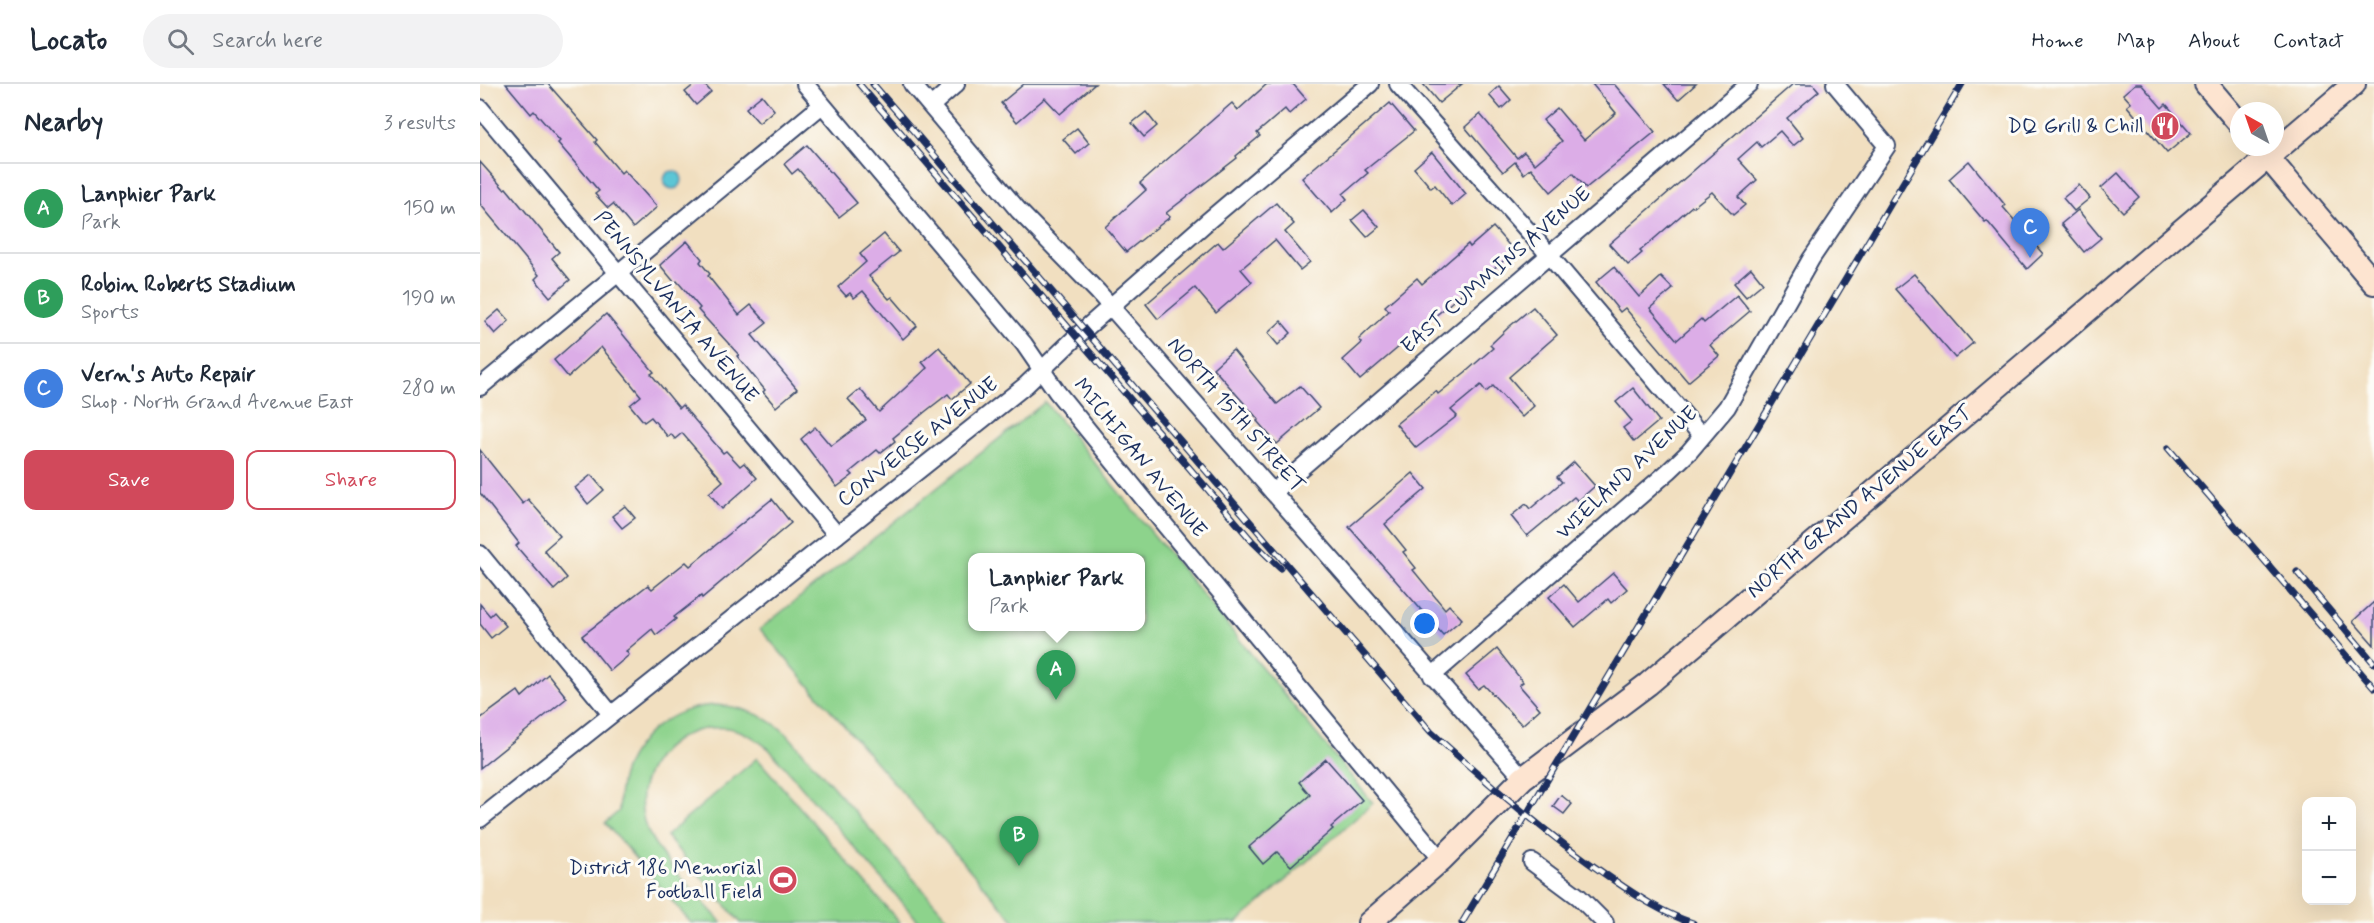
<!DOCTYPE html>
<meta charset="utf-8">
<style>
body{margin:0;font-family:Mynerve,sans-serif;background:#f2f2f3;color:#1f2937}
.controls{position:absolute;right:18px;bottom:18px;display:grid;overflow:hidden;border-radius:12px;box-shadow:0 6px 24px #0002}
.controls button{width:54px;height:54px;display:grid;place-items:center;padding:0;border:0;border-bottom:2px solid #e0e1e3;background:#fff;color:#1f2937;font:30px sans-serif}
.compass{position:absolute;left:1750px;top:18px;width:54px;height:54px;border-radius:50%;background:#fff;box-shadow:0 6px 24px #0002;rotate:320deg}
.you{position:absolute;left:945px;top:540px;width:21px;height:21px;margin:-15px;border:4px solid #fff;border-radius:50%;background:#1a73e8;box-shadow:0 0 0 9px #1a73e833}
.badge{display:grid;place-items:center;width:39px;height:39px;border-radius:50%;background:#d1495b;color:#fff;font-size:20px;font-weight:700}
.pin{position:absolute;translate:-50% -50px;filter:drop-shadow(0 2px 3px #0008)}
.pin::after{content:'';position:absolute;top:32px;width:21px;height:18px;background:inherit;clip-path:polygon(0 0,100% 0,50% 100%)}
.popup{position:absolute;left:488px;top:469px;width:177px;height:78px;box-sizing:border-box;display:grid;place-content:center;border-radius:12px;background:#fff;filter:drop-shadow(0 2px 4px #0005);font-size:20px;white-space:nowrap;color:#747a83}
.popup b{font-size:22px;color:#1f2937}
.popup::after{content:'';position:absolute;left:50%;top:100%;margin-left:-12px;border:12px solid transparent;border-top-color:#fff}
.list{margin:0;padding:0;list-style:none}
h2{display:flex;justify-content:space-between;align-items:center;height:78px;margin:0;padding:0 24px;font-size:26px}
h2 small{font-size:20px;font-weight:400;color:#747a83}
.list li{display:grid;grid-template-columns:39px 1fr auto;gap:18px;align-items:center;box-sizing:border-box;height:90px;padding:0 24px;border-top:2px solid #e0e1e3}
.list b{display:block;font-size:22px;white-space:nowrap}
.list p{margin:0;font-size:20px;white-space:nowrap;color:#747a83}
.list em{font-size:20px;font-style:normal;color:#747a83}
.actions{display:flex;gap:12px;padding:18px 24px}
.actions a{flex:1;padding:14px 0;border:2px solid #d1495b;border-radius:12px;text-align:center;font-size:21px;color:#d1495b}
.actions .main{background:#d1495b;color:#fff}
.icon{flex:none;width:33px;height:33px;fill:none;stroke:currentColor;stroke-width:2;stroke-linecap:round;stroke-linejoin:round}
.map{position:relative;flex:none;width:1894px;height:839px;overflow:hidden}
header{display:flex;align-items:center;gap:36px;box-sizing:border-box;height:84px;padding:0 30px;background:#fff;border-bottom:2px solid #e0e1e3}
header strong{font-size:28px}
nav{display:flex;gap:33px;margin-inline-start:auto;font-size:21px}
.search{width:420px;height:54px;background:#f2f2f3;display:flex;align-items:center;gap:15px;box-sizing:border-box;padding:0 21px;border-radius:33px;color:#747a83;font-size:22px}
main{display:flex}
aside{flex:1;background:#fff}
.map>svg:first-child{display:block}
</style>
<header>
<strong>Locato</strong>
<div class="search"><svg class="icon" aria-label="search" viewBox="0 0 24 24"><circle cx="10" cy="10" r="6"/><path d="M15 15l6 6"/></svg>Search here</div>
<nav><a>Home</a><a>Map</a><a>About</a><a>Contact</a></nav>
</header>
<main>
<aside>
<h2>Nearby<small>3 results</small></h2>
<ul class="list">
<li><span class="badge" style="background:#2e9e5b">A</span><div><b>Lanphier Park</b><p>Park</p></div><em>150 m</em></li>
<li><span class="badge" style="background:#2e9e5b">B</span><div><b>Robin Roberts Stadium</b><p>Sports</p></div><em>190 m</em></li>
<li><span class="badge" style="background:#3f7fe0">C</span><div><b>Vern's Auto Repair</b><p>Shop · North Grand Avenue East</p></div><em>280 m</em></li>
</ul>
<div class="actions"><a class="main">Save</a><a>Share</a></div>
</aside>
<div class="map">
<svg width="1894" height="839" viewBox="0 0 1894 839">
<rect width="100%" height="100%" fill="#fdfcf7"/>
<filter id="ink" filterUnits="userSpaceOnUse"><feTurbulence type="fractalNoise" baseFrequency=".0167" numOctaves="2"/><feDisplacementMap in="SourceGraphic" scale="12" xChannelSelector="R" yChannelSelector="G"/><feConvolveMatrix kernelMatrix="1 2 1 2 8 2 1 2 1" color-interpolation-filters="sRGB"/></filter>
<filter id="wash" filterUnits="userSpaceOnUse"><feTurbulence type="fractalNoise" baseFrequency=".008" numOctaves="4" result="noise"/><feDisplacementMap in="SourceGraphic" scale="24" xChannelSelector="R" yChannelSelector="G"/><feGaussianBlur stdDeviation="1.35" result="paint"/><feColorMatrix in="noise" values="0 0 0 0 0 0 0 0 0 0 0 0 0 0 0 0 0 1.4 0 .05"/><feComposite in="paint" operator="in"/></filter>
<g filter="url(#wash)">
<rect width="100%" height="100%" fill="#f1dfc0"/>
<g fill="#8dd38c" stroke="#548175" stroke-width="1.5" fill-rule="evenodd">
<path d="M565 318 893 719 757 839H536L280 545ZM492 474H660V542H492Z"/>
<path d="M234 621C263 622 286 631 307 650L472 839H440L289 665C278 657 267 648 253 645 202 635 152 680 163 733 170 767 219 812 242 839H211L125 739 139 727C136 669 178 625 234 621Z"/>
<polygon points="277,674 420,839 261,839 186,752"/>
</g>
<circle fill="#5bc6d5" stroke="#3b7a9a" stroke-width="1.5" cx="193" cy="96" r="9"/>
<g id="blocks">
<g fill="#dcade7">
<polygon points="26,0 68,0 117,56 115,58 141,89 144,86 177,123 153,144 133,120 128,124 115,110 119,107 78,59 80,57 54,27 51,30"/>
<polygon points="215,0 224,0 231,8 216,21 205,8"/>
<polygon points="544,0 615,0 580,30 565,14 537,38 521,19"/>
<polygon points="787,0 813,0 826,15 809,30 805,25 777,49 780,52 756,72 757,74 686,129 690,133 646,168 625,143 666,106 660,99 752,19 758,26"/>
<polygon points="943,0 982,0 959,19"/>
<polygon points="1112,0 1134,0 1175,48 1106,104 1093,89 1071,108 1051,84 1044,90 1035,78 1023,88 985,43 1000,30 1037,74 1044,68 1055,80 1082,57 1063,36 1077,24 1104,56 1136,29"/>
<polygon points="1184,0 1216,0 1198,16"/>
<polygon points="1313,0 1333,0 1339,7 1307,34 1323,54 1313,62 1300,47 1281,63 1277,58 1258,75 1277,96 1258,113 1265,121 1253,131 1232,108 1213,123 1212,122 1160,167 1162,169 1148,181 1129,160"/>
<polygon points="1655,0 1661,0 1682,24 1686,20 1711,49 1687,69 1647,22 1651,19 1643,10"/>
<polygon points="1019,2 1031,16 1021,25 1009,11"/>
<polygon points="282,11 294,26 279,39 266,24"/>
<polygon points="910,19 934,47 885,86 888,89 863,110 867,115 852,129 822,94"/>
<polygon points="666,28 677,42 664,53 652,39"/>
<polygon points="597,44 609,59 596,70 583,55"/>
<polygon points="327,61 377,119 359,133 318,85 312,90 304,80"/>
<polygon points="952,68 986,110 972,122 955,101 951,104 934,84"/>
<polygon points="1489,77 1525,121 1523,123 1563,170 1547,185 1507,137 1505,138 1469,95"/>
<polygon points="0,78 24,105 26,104 79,168 72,174 90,196 70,213 55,195 59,191 0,120"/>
<polygon points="1638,89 1659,113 1643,128 1621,104"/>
<polygon points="1599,101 1610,114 1594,127 1583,114"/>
<polygon points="796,119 814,140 805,148 830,178 820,186 795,156 761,185 772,198 736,229 715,204 678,235 666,220 738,158 743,164"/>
<polygon points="884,126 899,143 887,153 872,136"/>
<polygon points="1598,126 1621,154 1604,168 1581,140"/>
<polygon points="1013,143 1035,168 986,206 880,296 863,276 882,259 879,255 909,227 905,222 937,194 942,200 988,160 990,163"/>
<polygon points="404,150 419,168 389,192 409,215 412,213 437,242 423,255 383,207 374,214 370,209 366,212 358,203 386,178 380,170"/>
<polygon points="207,157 222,175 220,178 230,190 228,192 259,231 271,221 287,239 272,251 317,305 296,323 283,308 285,306 257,272 259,271 218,226 220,224 197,197 195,199 180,181"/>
<polygon points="1134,183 1159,213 1181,193 1193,205 1170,224 1197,256 1221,235 1224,239 1257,211 1270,227 1230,261 1239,272 1208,298 1145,224 1140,228 1116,198"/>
<polygon points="1271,184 1283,199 1266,213 1254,199"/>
<polygon points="1434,190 1493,259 1475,274 1415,205"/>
<polygon points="1053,223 1077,251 1029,293 1054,322 1042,333 1013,302 1006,308 1001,301 971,326 977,332 936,364 916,340 956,307 958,310 988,286 1013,264 1010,261 1030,242"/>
<polygon points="19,226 29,237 15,250 5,238"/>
<polygon points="126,230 174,288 171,290 199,324 202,321 243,369 246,367 260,382 264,379 277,394 242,425 229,409 243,397 202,349 195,355 191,350 188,353 171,333 164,338 150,321 161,312 121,263 88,293 74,276"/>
<polygon points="801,237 811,249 798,261 788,249"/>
<polygon points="459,263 490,300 472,315 468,310 446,327 413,354 415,357 400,369 397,366 370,388 373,391 357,403 321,355 335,343 351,362 386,336 368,315 380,305 399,328 447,284 442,278"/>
<polygon points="753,266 797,320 820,302 839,324 797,360 777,337 779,336 733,284"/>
<polygon points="1153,304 1179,337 1154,358 1143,344 1152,337 1136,318"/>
<polygon points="0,366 43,420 48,415 80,452 64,466 87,494 74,506 36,462 39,459 0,409"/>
<polygon points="1094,378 1115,402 1098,417 1094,413 1047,452 1031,432 1046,420 1050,425 1082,398 1077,393"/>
<polygon points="933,389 946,405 905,440 926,466 923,468 936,484 933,486 965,525 969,521 982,535 963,551 869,443"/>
<polygon points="111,391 124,406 108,420 95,404"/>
<polygon points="292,415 311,439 222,514 221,512 194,533 196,535 176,551 172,545 146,567 149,571 130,587 102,552 168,501 172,505 206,478 210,482"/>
<polygon points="145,422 155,434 142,444 132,432"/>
<polygon points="1133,489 1147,505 1131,519 1128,515 1095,543 1069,513 1084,500 1099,518"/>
<polygon points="1894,518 1894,561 1873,537"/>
<polygon points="0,520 10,532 14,528 26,542 11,554 0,540"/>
<polygon points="1017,565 1043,598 1039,601 1060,625 1042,641 1004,601 998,605 986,591"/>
<polygon points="68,590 87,614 0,684 0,635 38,607 42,613"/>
<polygon points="846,675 882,716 851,743 853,745 811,782 797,768 783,780 769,763 830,711 819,698"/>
<polygon points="1081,711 1092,720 1084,730 1073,722"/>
</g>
</g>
</g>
<g filter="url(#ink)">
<use href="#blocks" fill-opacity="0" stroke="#3b496d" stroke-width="1.5"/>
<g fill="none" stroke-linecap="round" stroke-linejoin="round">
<g stroke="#3b496d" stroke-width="20">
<g id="street">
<polyline points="325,0 544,260 577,308 680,435 961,776"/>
<polyline points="432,0 539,127 618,208 1043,694"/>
<polyline points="918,0 1057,157 1222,352"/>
<polyline points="451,22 476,0"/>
<polyline points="0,24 357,451"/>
<polyline points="0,303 342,21"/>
<polyline points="793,408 1269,0"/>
<polyline points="0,470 131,630"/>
<polyline points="952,592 1189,387 1209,368 1247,323 1331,175 1407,62 1355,0"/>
<polyline points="0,735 546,301 596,253 728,137 890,0"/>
<polyline points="1052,778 1099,813 1125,839"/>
</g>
</g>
<g stroke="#3b496d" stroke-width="26">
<g id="secondary">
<polyline points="1726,0 1759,39"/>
<polyline points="1779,63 1894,199"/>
<polyline points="889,839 961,776 1043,694 1168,600 1874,0"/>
</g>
</g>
<use href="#street" stroke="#fff" stroke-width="16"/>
<use href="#secondary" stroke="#fde4d0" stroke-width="22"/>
<g stroke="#1b2f5e" stroke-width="7">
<g id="rail">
<polyline points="379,0 773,458 800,484"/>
<path d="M393 0 951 648C1009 700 1067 751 1132 795 1157 812 1184 830 1213 839"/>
<polyline points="1688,364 1894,604"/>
<polyline points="1817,488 1894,579"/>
<polyline points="982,839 1482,0"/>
</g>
</g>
<use href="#rail" stroke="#fdfcf7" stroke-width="4.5" stroke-dasharray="14" stroke-linecap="butt"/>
</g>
</g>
<defs>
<g id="restaurant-disc" transform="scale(1.5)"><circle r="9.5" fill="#d1495b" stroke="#fdfcf7"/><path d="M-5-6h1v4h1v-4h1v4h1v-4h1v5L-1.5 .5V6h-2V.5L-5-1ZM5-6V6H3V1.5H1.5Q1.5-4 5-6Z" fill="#fff"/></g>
<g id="stadium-disc" transform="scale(1.5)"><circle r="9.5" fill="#d1495b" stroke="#fdfcf7"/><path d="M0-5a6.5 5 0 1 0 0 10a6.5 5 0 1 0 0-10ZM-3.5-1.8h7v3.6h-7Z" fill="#fff"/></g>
</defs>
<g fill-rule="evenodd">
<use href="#restaurant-disc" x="1685" y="42"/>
<use href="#stadium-disc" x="303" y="796"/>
</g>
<g text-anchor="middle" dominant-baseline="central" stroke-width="6" stroke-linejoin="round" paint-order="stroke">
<g font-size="21" fill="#1b2f5e" stroke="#fdfcf7" text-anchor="end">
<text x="1664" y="42">DQ Grill &amp; Chill</text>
<text x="282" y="784">District 186 Memorial<tspan x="282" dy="24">Football Field</tspan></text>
</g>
<g font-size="21" fill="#1b2f5e" stroke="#fdfcf7">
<text transform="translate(1016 186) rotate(-41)">EAST CUMMINS AVENUE</text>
<text transform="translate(196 223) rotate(50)">PENNSYLVANIA AVENUE</text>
<text transform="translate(756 331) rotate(49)">NORTH 15TH STREET</text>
<text transform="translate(438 358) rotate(-38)">CONVERSE AVENUE</text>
<text transform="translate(660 374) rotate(51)">MICHIGAN AVENUE</text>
<text transform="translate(1147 389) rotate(-43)">WIELAND AVENUE</text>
<text transform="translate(1380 418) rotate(-40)">NORTH GRAND AVENUE EAST</text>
</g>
</g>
</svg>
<div class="controls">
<button>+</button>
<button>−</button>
</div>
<svg class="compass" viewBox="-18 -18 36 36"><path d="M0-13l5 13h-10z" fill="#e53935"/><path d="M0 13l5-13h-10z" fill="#747a83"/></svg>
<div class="you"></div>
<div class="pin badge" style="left:576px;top:616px;background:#2e9e5b">A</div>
<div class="popup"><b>Lanphier Park</b>Park</div>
<div class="pin badge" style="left:539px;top:782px;background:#2e9e5b">B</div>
<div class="pin badge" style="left:1550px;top:174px;background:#3f7fe0">C</div>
</div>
</main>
